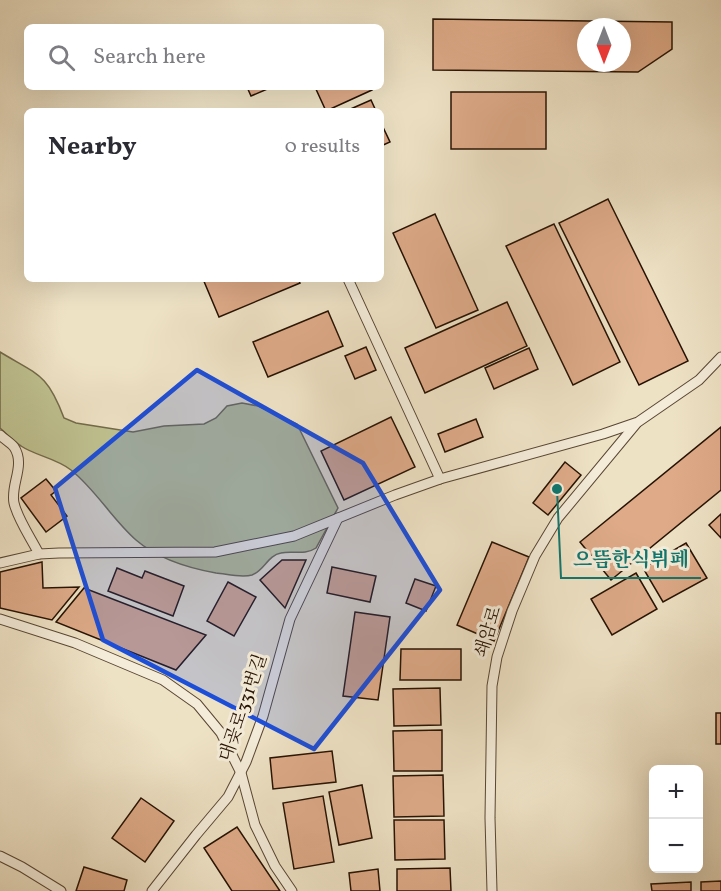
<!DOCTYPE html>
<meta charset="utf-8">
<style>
body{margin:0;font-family:Vollkorn,"Noto Serif KR",serif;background:#f7f7f7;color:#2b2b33}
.controls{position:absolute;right:18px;bottom:18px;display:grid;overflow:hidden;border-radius:9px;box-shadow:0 6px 24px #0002}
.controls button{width:54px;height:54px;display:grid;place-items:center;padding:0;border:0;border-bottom:2px solid #e1e1e2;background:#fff;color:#2b2b33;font:30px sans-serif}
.compass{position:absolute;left:577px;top:18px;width:54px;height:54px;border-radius:50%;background:#fff;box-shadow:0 6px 24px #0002;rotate:180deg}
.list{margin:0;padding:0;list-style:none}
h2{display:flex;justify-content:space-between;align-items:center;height:78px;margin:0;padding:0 24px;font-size:26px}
h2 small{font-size:20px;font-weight:400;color:#7c7c81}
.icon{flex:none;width:33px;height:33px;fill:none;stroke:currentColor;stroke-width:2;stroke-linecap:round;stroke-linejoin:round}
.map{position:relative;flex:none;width:721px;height:891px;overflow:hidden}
.search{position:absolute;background:#fff;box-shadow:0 6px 24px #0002;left:24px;top:24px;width:360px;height:66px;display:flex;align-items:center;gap:15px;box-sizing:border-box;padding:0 21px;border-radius:9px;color:#7c7c81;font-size:22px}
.panel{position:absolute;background:#fff;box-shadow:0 6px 24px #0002;left:24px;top:108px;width:360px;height:174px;border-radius:9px}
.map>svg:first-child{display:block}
</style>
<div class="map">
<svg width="721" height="891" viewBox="0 0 721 891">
<rect width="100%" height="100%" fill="#eee2c5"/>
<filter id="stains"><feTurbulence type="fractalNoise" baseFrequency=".00333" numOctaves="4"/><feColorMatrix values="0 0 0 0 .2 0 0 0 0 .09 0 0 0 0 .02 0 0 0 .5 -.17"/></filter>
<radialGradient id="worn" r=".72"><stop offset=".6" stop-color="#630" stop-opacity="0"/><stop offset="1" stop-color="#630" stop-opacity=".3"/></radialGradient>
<path fill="#bfc190" stroke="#726a4a" stroke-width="1.5" d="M0 352C38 375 47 373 64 418L76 423 133 432 164 426 204 424 216 418 227 406 242 403 258 406 297 424 338 508 316 548C304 556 293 550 281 553 268 555 264 571 252 575 241 578 227 574 216 573 188 568 158 559 136 540 112 519 96 490 71 470 56 458 36 456 21 446 13 441 7 434 0 428Z"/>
<g fill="#deaa88" stroke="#261203" stroke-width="1.5" fill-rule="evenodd">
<path d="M433 19 672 22V49L638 72 433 70ZM586 27H622V63H586Z"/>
<polygon points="247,87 272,87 251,96"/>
<polygon points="315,87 371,87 372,90 326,111"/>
<rect x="451" y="92" width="95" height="57"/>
<polygon points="371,100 376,111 346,111"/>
<polygon points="381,123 390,142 381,146"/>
<polygon points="608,199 688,361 639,385 559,223"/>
<polygon points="435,214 478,310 436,328 393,233"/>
<polygon points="554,224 620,362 573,385 506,246"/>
<polygon points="203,279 298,279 300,283 219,317"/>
<polygon points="507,302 527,346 425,393 405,348"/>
<polygon points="328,311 343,346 268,377 253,342"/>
<polygon points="366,347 376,370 355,379 345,356"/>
<polygon points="529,348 538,369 494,389 485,368"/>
<polygon points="391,417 415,467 344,500 321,451"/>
<polygon points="476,419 483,437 445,452 438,434"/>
<polygon points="721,427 721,490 611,580 580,542"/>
<polygon points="565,462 581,475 548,515 533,503"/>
<polygon points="46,479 56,491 51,495 67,516 46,532 21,498"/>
<polygon points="721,514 721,538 709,525"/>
<polygon points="492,542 529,557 494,641 457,625"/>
<polygon points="686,543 707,578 663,602 643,568"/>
<polygon points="282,560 306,560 285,608 260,580"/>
<polygon points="42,562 43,588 79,587 52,620 0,608 0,572"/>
<polygon points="332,567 376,576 370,602 327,593"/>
<polygon points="117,568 142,578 145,571 184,586 173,616 108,591"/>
<polygon points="636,573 657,609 612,635 591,599"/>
<polygon points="415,579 436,586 426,611 406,603"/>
<polygon points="228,582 256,597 234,636 207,621"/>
<polygon points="84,588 206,635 176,670 56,622"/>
<polygon points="355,612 390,617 378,700 343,696"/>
<polygon points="401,649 461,649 461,680 400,680"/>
<polygon points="440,688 441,725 394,726 393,689"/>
<rect x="716" y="713" width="5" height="31"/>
<polygon points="442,730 442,771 394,771 393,731"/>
<polygon points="332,751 336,782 273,789 270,758"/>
<polygon points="443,775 444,816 394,817 393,776"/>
<polygon points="362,785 372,838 339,845 329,792"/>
<polygon points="323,796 334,862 294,869 283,803"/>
<polygon points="141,798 174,821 145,862 112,838"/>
<polygon points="394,820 444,820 445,859 395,860"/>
<polygon points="237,827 280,891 232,891 204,848"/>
<polygon points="84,867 127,880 124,891 76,891"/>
<polygon points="450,868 451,891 397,891 397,869"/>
<polygon points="378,869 380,891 351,891 349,873"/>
<polygon points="721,881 721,891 701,891 701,882"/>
<polygon points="691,882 691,891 652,891 651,884"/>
</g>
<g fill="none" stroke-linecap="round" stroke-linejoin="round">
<g stroke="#584634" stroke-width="11">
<g id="service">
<polyline points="348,279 440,479"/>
<path d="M0 435C4 439 11 443 14 447 26 465 10 485 14 503 18 520 31 538 39 554"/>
<polyline points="0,563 39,554 59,553 215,552 294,536 395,495 440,479 603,434 638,422 699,380 721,357"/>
<polyline points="0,619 75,643 163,680 197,704 221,733 241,773 255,825 275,866 292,891"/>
<polyline points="0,856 22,867 61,891"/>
<polyline points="152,891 196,835 228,797 246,762 263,716 290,619 338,518"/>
<polyline points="492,891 490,818 492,686 497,657 512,611 535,556 558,518 636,424"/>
</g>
</g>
<use href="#service" stroke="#f4ecd9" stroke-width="9"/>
</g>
<path fill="#1d4ed8" fill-opacity="0.2" stroke="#1d4ed8" stroke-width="4.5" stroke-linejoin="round" d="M197 370 363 463 440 590 314 749 103 640 55 488Z"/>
<g text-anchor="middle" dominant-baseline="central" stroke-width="6" stroke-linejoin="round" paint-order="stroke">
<g font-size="18" fill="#261203" stroke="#f4ecd9">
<text transform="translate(489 632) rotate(-73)">쇄암로</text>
<text transform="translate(244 708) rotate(-71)">대곶로331번길</text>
</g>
</g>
<path fill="none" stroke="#0f766e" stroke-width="2" d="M557 489L561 578H701"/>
<circle fill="#0f766e" stroke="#f4ecd9" stroke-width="2" cx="557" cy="489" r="6"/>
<g font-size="20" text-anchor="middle" font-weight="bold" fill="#0f766e" stroke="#f4ecd9" stroke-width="6" stroke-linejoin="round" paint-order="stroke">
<text x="631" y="566">으뜸한식뷔페</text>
</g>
<rect width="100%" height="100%" filter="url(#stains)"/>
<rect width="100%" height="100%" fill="url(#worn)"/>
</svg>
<div class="controls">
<button>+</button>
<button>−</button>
</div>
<svg class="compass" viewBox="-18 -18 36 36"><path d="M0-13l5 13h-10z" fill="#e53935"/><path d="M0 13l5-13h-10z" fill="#7c7c81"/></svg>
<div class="search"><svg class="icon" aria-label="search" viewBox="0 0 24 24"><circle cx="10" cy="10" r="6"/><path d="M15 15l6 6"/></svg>Search here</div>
<section class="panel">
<h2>Nearby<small>0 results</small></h2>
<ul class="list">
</ul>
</section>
</div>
